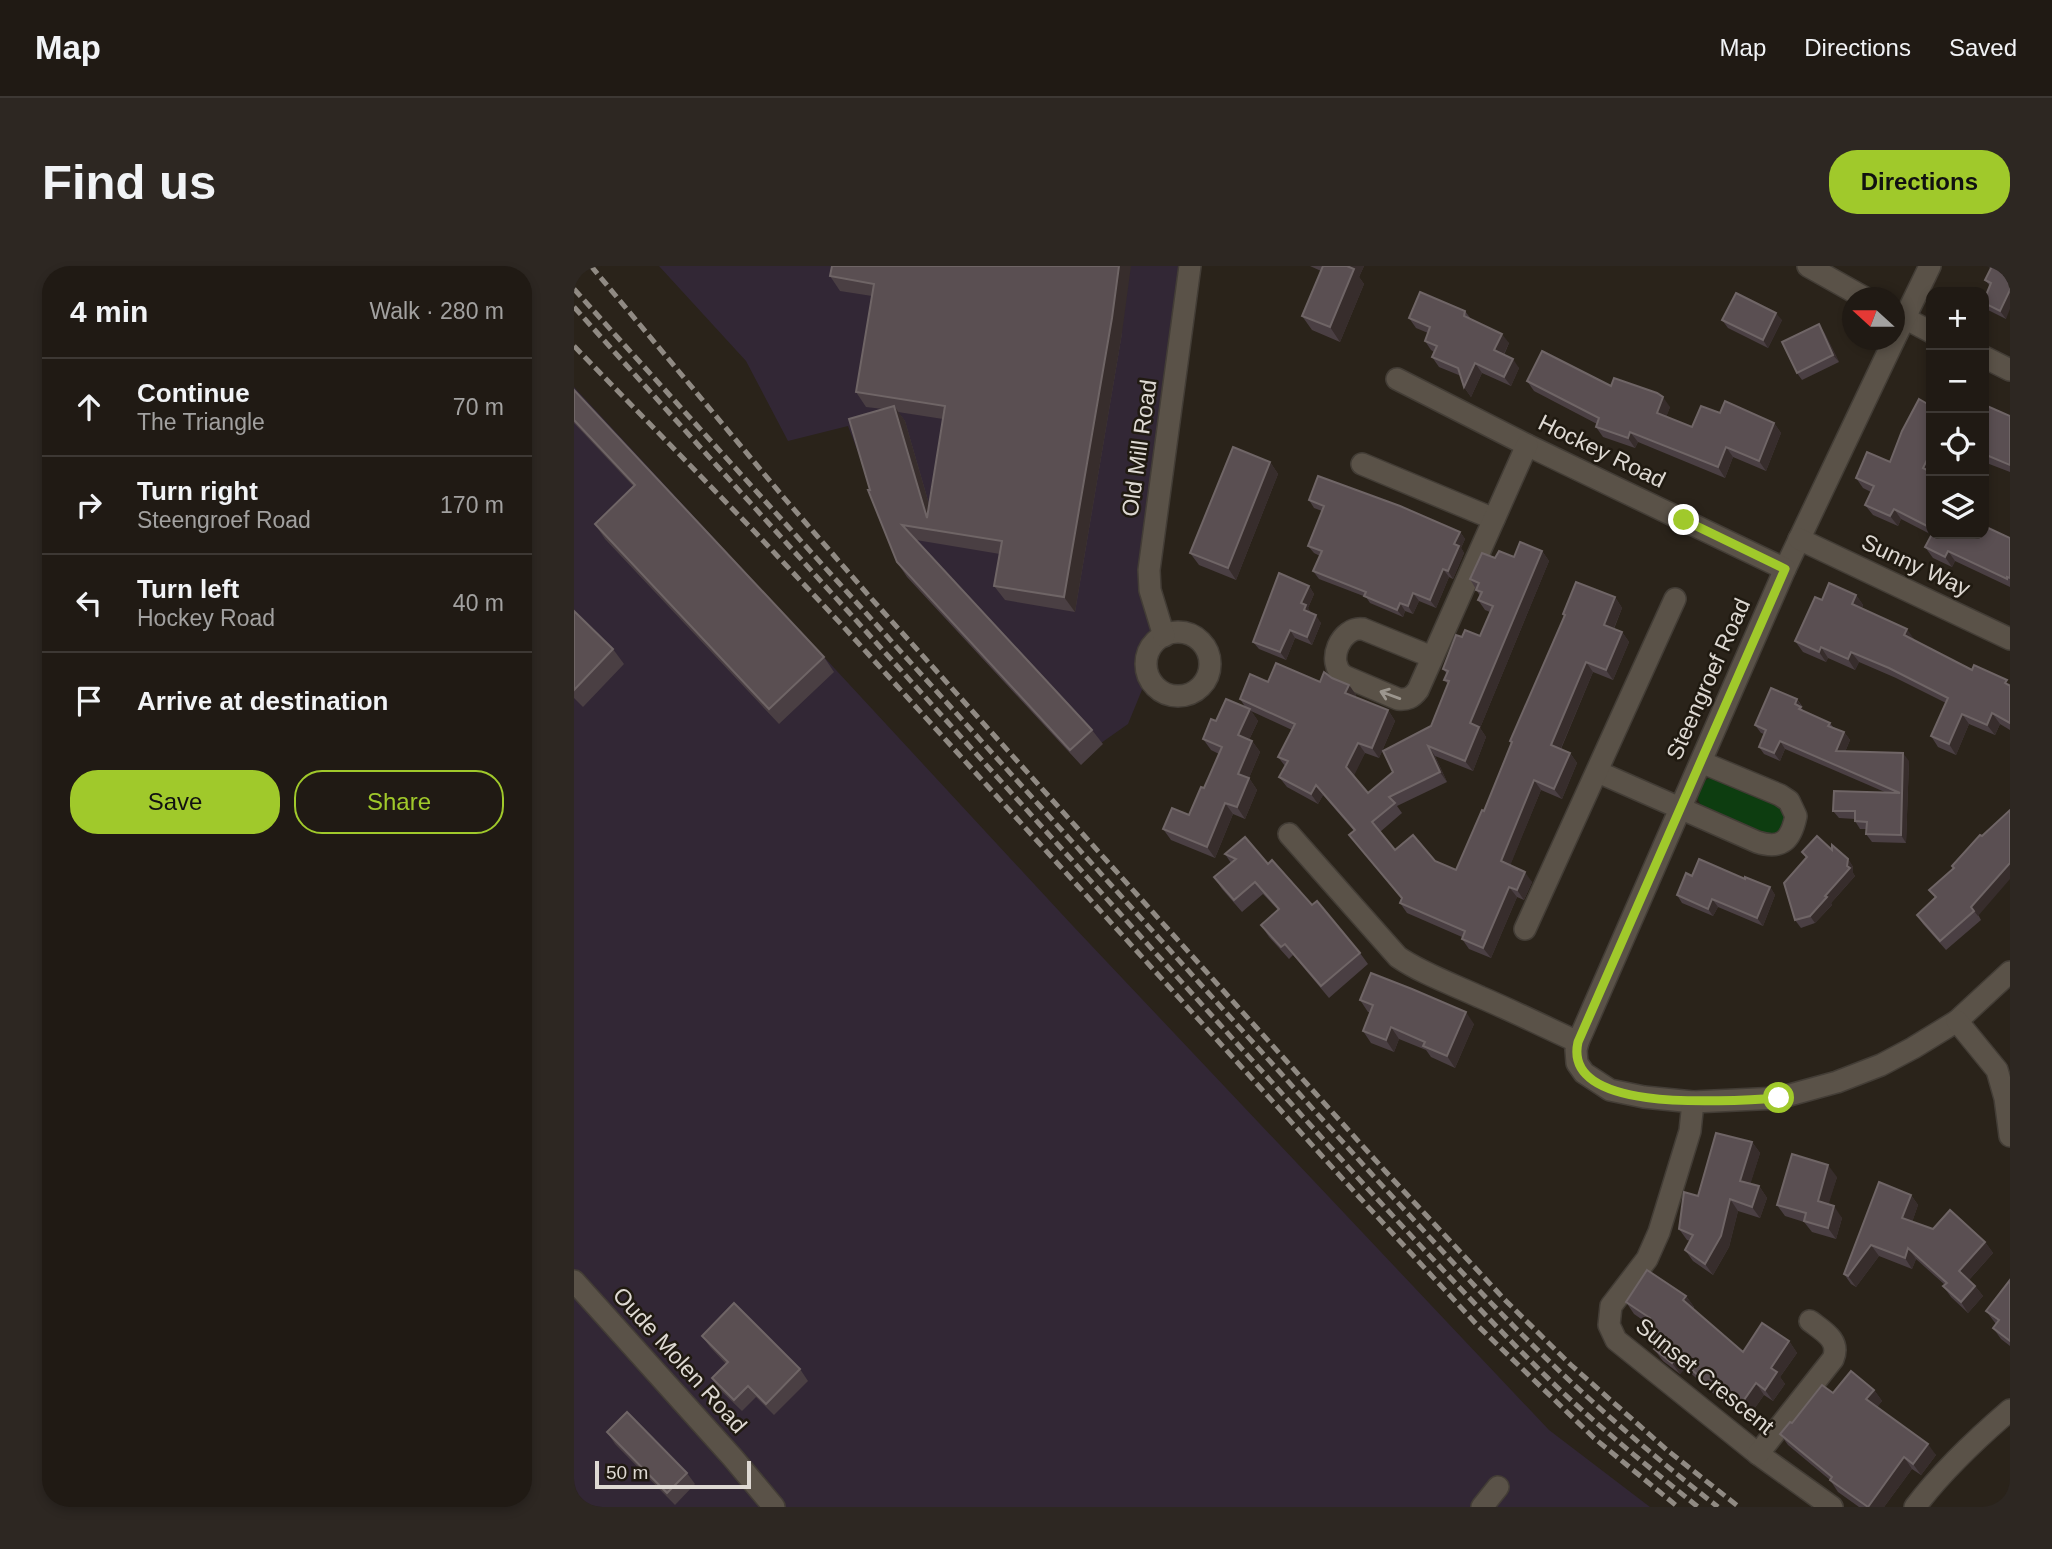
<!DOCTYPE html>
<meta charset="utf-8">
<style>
body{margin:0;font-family:Helvetica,sans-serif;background:#2d2722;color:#f1f3f6}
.controls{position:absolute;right:21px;top:21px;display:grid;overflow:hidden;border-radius:14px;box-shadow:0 4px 10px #0003}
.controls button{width:63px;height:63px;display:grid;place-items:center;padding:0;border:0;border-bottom:2px solid #3d3834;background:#201a14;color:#f1f3f6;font:35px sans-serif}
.compass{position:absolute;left:1268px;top:21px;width:63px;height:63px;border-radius:50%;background:#201a14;box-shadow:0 4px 10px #0003;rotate:291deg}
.scale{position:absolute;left:21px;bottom:18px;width:156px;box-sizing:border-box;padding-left:7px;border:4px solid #ded9d3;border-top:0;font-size:19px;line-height:24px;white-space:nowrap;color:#ded9d3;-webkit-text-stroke:5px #201a11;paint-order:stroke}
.stop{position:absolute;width:21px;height:21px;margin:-16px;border:5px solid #a0c92b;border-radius:50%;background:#fff}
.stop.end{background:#a0c92b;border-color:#fff;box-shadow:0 2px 7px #0008}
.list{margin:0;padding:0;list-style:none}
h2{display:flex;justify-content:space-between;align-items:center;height:91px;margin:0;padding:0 28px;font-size:30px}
h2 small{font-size:23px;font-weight:400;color:#a2a1a0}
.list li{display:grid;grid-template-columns:46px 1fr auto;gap:21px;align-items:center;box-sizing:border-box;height:98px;padding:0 28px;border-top:2px solid #3d3834}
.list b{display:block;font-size:26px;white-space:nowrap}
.list p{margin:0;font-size:23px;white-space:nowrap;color:#a2a1a0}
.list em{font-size:23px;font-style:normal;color:#a2a1a0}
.actions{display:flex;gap:14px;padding:21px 28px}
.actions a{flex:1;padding:16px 0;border:2px solid #a0c92b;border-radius:28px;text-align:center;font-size:24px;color:#a0c92b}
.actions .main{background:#a0c92b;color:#111}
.icon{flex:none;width:38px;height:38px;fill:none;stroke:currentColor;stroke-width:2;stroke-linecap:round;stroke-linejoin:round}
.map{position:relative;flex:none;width:1436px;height:1241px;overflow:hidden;border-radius:28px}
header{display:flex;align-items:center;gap:42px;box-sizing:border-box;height:98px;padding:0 35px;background:#201a14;border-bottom:2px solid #3d3834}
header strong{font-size:33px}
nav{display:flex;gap:38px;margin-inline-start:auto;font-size:24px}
.intro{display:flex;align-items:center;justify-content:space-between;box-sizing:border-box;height:168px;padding:0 42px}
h1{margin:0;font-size:49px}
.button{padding:18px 32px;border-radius:28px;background:#a0c92b;color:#111;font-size:24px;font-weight:700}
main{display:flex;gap:42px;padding:0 42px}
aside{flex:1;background:#201a14;border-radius:28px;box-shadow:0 4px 10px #0003}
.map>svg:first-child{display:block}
</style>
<header>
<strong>Map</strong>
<nav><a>Map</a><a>Directions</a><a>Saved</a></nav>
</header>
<div class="intro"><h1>Find us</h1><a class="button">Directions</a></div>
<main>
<aside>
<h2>4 min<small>Walk · 280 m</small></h2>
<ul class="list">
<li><svg class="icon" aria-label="ahead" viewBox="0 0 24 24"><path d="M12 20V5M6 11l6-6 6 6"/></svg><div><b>Continue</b><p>The Triangle</p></div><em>70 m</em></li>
<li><svg class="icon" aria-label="right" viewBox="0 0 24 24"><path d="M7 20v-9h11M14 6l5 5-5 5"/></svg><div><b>Turn right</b><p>Steengroef Road</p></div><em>170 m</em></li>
<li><svg class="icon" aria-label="left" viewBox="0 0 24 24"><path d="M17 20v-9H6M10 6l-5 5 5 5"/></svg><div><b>Turn left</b><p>Hockey Road</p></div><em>40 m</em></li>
<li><svg class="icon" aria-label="arrive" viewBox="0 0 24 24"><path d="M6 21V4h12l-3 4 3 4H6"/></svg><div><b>Arrive at destination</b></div></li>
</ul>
<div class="actions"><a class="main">Save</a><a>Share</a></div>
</aside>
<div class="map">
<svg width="1436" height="1241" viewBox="0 0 1436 1241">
<rect width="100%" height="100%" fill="#2a231a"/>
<g fill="#322735">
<polygon points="85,0 616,0 575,304 590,370 554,458 503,494 329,303 274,160 214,175 172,95"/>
<polygon points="0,121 498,659 975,1164 1076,1241 0,1241"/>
</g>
<polygon fill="#0d3d10" points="1139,510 1213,543 1212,563 1195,572 1130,544 1124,534 1124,527 1128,516"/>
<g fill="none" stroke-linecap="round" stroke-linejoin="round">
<g stroke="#433d36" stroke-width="24">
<g id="minor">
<polyline points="1234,0 1291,32"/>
<polyline points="1321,47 1357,66"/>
<polyline points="1321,72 1356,0"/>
<polyline points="1320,74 1211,303 1004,776 1002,784 1003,797 1010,807 1036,824 1070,831 1119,836 1205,832 1263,816 1307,799 1339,782 1383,755 1436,706"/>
<polyline points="1410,91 1436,104"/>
<polyline points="823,113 953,179 1211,303"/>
<polyline points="788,198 920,253"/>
<polyline points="1225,273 1436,373"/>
<circle cx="604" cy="398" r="32"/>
<polyline points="590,370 576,324 575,304 616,0"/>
<path d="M858 391 789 363C767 360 751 396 770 410L824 433C833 434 838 432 844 424L953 179"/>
<path d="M1024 506 1183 576C1208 584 1217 574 1222 550L1215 535 1206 529 1127 496"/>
<path d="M715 568 824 691C849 708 878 718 906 731 939 745 971 761 1004 776"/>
<polyline points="951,663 1101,333"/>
<polyline points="1383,755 1423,804 1431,832 1436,870"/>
<polyline points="1119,836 1116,865 1085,966 1073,993 1037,1040 1035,1059 1042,1074 1184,1188 1258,1241"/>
<polyline points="0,1015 159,1192 200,1241"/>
<path d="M1184 1188 1259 1093C1267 1074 1249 1065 1236 1055"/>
<polyline points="908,1241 924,1221"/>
<path d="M1341 1241C1369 1204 1401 1174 1436 1144"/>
</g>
</g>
<use href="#minor" stroke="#5a5248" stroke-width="21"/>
<g stroke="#908a83" stroke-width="5" stroke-dasharray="10 5" stroke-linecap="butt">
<polyline points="17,0 211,233 296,331 812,906 932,1035 997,1099 1093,1184 1165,1241"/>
<path d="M0 23 803 914C843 957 882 1001 923 1043 991 1114 1066 1180 1144 1241"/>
<path d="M0 41 794 923C856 990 917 1057 982 1120 1027 1163 1076 1202 1124 1241"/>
<polyline points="0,80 180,265 267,358 786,932 905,1061 1020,1172 1104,1241"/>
</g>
</g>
<g fill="#4a3f43" fill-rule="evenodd">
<path d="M258 0 548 67 501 346 431 334 420 320 426 288 342 274 518 464 529 478 507 499 333 311 323 296 296 224 309 143 292 141 282 126 298 30 266 25 256 10ZM324 146 369 153 355 238 331 155Z"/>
<polygon points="736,0 790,0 785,11 790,18 766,76 738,64 728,50 747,5"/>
<polygon points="1414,0 1436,0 1432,53 1414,44 1410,39 1410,34 1416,20 1411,14 1417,3"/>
<polygon points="891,45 897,53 935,77 930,89 945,102 937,120 908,107 897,131 890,121 887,110 865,101 858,91 860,86 857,84 851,75 854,67 842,62 835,52"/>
<polygon points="1148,54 1208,54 1194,82 1154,62"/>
<polygon points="1250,66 1265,96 1228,114 1223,107"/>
<polygon points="953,115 1037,120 1096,141 1092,151 1118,161 1146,147 1200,157 1207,167 1192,205 1159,191 1151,212 1064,176 1061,182 1029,171 1022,161 1023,158 960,125"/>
<polygon points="0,124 250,391 260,406 205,458 31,273 21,258 60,221 0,157"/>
<polygon points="1357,140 1357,268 1410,268 1410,259 1410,260 1436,272 1436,321 1381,295 1378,301 1359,292 1351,281 1358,269 1327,253 1324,260 1299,249 1291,239 1297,226 1289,222 1282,212 1316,196"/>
<polygon points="1410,149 1436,150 1436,206 1410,196"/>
<polygon points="696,196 704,208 662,314 625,299 616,287"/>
<polygon points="735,234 886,266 891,273 887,282 890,287 879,313 875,311 862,342 845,335 839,348 831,345 829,351 796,337 792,331 745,313 739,305 746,290 740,287 734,280 748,245 740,242"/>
<polygon points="968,285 975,295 906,462 912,471 899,505 861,490 873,516 823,540 828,547 806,566 821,584 861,595 882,604 910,545 937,477 936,475 990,350 989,348 1041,331 1048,342 1040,363 1048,366 1055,376 1039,414 1019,406 987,483 996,487 1003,497 988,533 967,524 936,599 958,616 950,634 943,631 917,692 895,683 888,673 888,671 833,647 826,637 828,633 783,579 775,569 780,565 749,529 744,538 713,521 705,511 711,500 704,491 718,464 677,445 684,455 675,474 678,475 686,486 675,512 683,524 671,553 659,548 641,592 597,574 589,563 615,549 630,522 645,488 637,484 629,473 642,455 672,442 666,433 694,416 746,416 758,412 775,419 782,429 781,431 814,444 821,455 805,492 791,487 779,510 794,527 819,506 857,460 874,418 870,414 873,408 869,403 888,371 906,370 916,346 911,344 904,334 906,330 896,313 921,292 940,291"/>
<polygon points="735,320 740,328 734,342 737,347 747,357 738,379 721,372 712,394 685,383 679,376"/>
<polygon points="1282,329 1289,339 1288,342 1340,373 1339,374 1398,404 1436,418 1436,464 1426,458 1421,469 1395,458 1382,489 1364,481 1357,470 1372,437 1322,412 1285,396 1281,404 1254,392 1252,396 1229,386 1221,375 1248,334"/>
<polygon points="0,345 39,383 50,398 9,441 0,432"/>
<polygon points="1223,433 1228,440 1227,442 1230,445 1256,457 1259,461 1270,466 1276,474 1271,486 1335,495 1332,577 1298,576 1292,568 1292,563 1286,563 1281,555 1281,553 1265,552 1259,545 1313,527 1211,483 1206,495 1190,488 1185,481 1190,468 1187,467 1181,459"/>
<polygon points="1258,584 1274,593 1279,601 1279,607 1281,610 1257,637 1258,639 1241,657 1227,662 1221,654 1232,592 1228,586"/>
<polygon points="651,588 694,598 786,687 794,698 755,732 719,689 715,693 695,671 687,659 704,644 689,628 668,646 648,623 640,611 657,597"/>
<polygon points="1379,602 1407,654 1372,684 1349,658 1343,649 1362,632 1355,624"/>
<polygon points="1118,610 1171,613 1196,621 1201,629 1189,660 1144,641 1139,650 1108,637 1103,629"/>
<polygon points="786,734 900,758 881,802 857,791 852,784 825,773 820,786 797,777 789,765 797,747 794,746"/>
<polygon points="1178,876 1186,887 1176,918 1185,920 1193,932 1186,952 1164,945 1155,981 1139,1009 1119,995 1111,984 1116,975 1113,974 1105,963 1124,930"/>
<polygon points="1263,911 1254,938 1268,952 1262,973 1238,966 1230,956 1211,950 1203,939"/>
<polygon points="1337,929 1344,939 1338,956 1359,963 1411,976 1419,987 1395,1014 1401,1020 1409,1030 1394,1047 1377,1031 1369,1020 1371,1019 1342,993 1338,1003 1305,990 1282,1021 1277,1018 1270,1008"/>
<polygon points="1436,1014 1436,1080 1427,1073 1419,1062 1422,1058 1412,1045"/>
<polygon points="1112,1030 1120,1041 1119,1043 1169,1086 1215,1075 1223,1087 1206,1111 1211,1118 1199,1135 1190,1129 1173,1153 1151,1138 1111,1102 1106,1108 1089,1095 1080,1083 1083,1081 1076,1076 1068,1065 1073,1057 1060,1048 1052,1036"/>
<polygon points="128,1070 226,1103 234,1115 200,1149 182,1131 168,1145 146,1124 138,1112 152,1098 136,1081"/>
<polygon points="1300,1124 1308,1135 1303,1141 1362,1189 1347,1209 1338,1203 1310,1241 1285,1241 1264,1226 1256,1214 1214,1179 1206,1168 1259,1127"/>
<polygon points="33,1166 113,1207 121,1218 101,1239 41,1178"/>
</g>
<g fill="#372d2c">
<polygon points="545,0 557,0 548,67 501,346 490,331"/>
<polygon points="773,0 790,0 785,11 790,18 766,76 756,61"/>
<polygon points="1436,24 1436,43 1432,53 1426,45"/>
<polygon points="1202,47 1208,54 1194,82 1189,74"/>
<polygon points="1245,58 1250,66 1265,96 1259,89"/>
<polygon points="928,68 935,77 927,94 920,84"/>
<polygon points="939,93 945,102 937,120 930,111"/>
<polygon points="901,97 908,107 897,131 890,121"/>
<polygon points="1089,131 1096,141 1090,157 1083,147"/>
<polygon points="320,140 331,155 363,266 353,252"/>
<polygon points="1200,157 1207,167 1192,205 1185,195"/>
<polygon points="1056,166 1064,176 1061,182 1054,172"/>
<polygon points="1152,181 1159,191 1151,212 1144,201"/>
<polygon points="1357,186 1357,211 1349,202"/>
<polygon points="696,196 704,208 662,314 654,302"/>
<polygon points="1320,243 1327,253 1324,260 1316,250"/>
<polygon points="886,266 891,273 887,282 890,287 879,313 874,305 880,278"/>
<polygon points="968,285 975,295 906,462 912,471 899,505 891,495 896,457"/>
<polygon points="1374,285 1381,295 1378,301 1371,291"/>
<polygon points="869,303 875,311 862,342 856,334"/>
<polygon points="735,320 740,328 734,342 737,347 730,344 727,337"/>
<polygon points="839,327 845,335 839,348 834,340"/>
<polygon points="1282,329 1289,339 1285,348 1278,338"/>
<polygon points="1041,331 1048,342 1037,369 1030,359"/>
<polygon points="826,337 831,345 829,351 823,344"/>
<polygon points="742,349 747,357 738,379 733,371"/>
<polygon points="1333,363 1340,373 1337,380 1330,369"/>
<polygon points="716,364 721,372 712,394 706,386"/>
<polygon points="1048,366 1055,376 1039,414 1032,404"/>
<polygon points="1247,381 1254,392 1252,396 1245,386"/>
<polygon points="1277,386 1285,396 1281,404 1274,393"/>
<polygon points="1012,396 1019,406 984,489 977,479"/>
<polygon points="775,419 782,429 778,437 771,427"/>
<polygon points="1223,433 1232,449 1231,451 1221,438"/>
<polygon points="676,443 684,455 672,480 664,469"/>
<polygon points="814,444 821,455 805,492 798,482"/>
<polygon points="1418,447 1426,458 1421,469 1413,459"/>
<polygon points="1388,448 1395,458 1382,489 1375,478"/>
<polygon points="1270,466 1276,474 1268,493 1262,485"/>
<polygon points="678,475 686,486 672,519 664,508"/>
<polygon points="1206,475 1211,483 1206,495 1200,487"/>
<polygon points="784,477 791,487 779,512 772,501"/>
<polygon points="854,480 861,490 873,516 866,506"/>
<polygon points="996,487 1003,497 988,533 980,523"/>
<polygon points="1329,487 1335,495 1332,577 1327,569"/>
<polygon points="675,512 683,524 671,553 663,541"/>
<polygon points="960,514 967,524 934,605 927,595"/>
<polygon points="742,519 749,529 744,538 737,528"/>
<polygon points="651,537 659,548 641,592 633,581"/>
<polygon points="1274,593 1279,601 1279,607 1281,610 1257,637 1258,639 1241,657 1236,650 1273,600"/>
<polygon points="1436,597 1436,613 1404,650 1397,641"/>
<polygon points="951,606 958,616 950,634 943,624"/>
<polygon points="935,621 943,631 917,692 909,682"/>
<polygon points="1196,621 1201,629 1189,660 1183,652"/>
<polygon points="1138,633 1144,641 1139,650 1134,643"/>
<polygon points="892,746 900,758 881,802 873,790"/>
<polygon points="817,761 825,773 820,786 812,774"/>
<polygon points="1178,876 1186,887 1174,926 1166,915"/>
<polygon points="1254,899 1263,911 1252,947 1244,935"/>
<polygon points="1185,920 1193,932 1186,952 1178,941"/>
<polygon points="1337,929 1344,939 1336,962 1328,952"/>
<polygon points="1156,933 1164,945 1155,981 1139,1009 1131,998"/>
<polygon points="1260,940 1268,952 1262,973 1254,962"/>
<polygon points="1411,976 1419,987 1393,1016 1385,1005"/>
<polygon points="1297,979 1305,990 1282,1021 1274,1010"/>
<polygon points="1334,982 1342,993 1338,1003 1331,992"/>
<polygon points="1401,1020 1409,1030 1394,1047 1387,1036"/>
<polygon points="1112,1030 1120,1041 1117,1046 1109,1034"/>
<polygon points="1215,1075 1223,1087 1206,1111 1211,1118 1199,1135 1191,1124 1197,1102"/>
<polygon points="1103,1091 1111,1102 1106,1108 1098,1097"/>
<polygon points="1182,1117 1190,1129 1173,1153 1165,1141"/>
<polygon points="1300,1124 1308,1135 1300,1145 1292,1133"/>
<polygon points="1354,1178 1362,1189 1347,1209 1339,1198"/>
<polygon points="1330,1191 1338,1203 1310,1241 1294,1241"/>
</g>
<g fill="#5a4f52" stroke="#6f6566" stroke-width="2">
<polygon points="258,0 545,0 538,52 490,331 420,320 428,275 328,259 518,464 496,484 323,296 294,224 296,224 275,153 320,140 353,252 371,140 282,126 300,18 256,10"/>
<polygon points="749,0 773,0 780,3 756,61 728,50"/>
<polygon points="1418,0 1436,0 1436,24 1426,45 1410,37 1410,34 1417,17 1411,14"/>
<polygon points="846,26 891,45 890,50 928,68 920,84 939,93 930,111 901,97 890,121 884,102 858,91 863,80 851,75 856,61 835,52"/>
<polygon points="1162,27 1202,47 1189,74 1148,54"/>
<polygon points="1245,58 1259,89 1223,107 1208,76"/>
<polygon points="968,85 1037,120 1040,112 1083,127 1089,131 1083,147 1118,161 1127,140 1146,147 1151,135 1200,157 1185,195 1152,181 1144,201 1056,166 1054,172 1022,161 1025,152 953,115"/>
<polygon points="0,124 250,391 195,443 21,258 61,219 0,154"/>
<polygon points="1345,133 1357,140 1357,186 1349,202 1357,206 1357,262 1320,243 1316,250 1291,239 1300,220 1282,212 1293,186 1316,196 1328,165"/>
<polygon points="1413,140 1436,150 1436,199 1410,188 1410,149"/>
<polygon points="659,181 696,196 654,302 616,287"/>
<polygon points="744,210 826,240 886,266 880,278 885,280 874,305 869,303 856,334 839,327 834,340 826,337 823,344 790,330 792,326 739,305 748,285 734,280 750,240 735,234"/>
<polygon points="1410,260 1436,272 1436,312 1433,311 1433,313 1374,285 1371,291 1351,281 1358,268 1410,268"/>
<polygon points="946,276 968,285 896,457 905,461 891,495 854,480 866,506 815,531 821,537 798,556 821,584 839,569 861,595 882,604 908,544 910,545 938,476 936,475 991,349 989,348 1002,316 1041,331 1030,359 1048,366 1032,404 1012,396 977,479 996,487 980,523 960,514 927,595 951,606 943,624 935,621 909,682 888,673 891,665 826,637 828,632 775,569 781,564 742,519 737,528 705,511 714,495 704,491 721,458 666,433 676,408 694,416 702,397 746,416 750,406 758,412 775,419 771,427 814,444 798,482 784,477 772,501 794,527 819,506 809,485 857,460 875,415 870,414 874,405 869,403 882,369 888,371 891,364 906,370 919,340 904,334 908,326 902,324 905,317 896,313 908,287 921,292 925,285 940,291"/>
<polygon points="705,307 735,320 727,337 732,339 730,344 742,349 733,371 716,364 706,386 679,376"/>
<polygon points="1255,317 1282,329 1278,338 1333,363 1330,369 1398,404 1400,399 1433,414 1431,417 1436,420 1436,457 1418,447 1413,459 1388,448 1375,478 1357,470 1374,432 1315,402 1277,386 1274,393 1247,381 1245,386 1221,375 1241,331 1248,334"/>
<polygon points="0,345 39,383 0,424"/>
<polygon points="1197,422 1223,433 1221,438 1227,441 1225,443 1256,457 1254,460 1270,466 1262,485 1329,487 1327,569 1292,568 1293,556 1281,555 1281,545 1259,545 1260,525 1326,527 1206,475 1200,487 1185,481 1192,464 1181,459"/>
<polygon points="652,433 676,443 664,469 678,475 664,508 675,512 663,541 651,537 633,581 589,563 598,542 615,549 627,521 630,522 648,481 629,473 637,453 642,455"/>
<polygon points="1436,544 1436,597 1397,641 1400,645 1366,675 1343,649 1362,631 1355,624 1380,602 1378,600 1406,569 1408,570"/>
<polygon points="1243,570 1258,584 1258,579 1274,593 1273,600 1276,602 1251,630 1253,631 1236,650 1221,654 1210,617 1233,591 1228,586"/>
<polygon points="671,571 694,598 698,594 738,639 743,635 786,687 747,720 711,678 707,681 687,659 705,643 681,616 660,634 640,611 662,593 651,588"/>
<polygon points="1125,593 1171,613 1171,611 1196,621 1183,652 1138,633 1134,643 1103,629 1112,607 1118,610"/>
<polygon points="797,707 838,723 892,746 873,790 849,780 851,776 817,761 812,774 789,765 799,739 786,734"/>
<polygon points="1142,867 1178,876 1166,915 1185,920 1178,941 1156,933 1147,970 1131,998 1111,984 1119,969 1105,963 1110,926 1124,930"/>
<polygon points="1218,888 1254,899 1244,935 1260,940 1254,962 1230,955 1232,947 1203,939"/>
<polygon points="1305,916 1337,929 1328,952 1359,963 1376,944 1411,976 1385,1005 1401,1020 1387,1036 1369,1020 1373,1017 1334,982 1331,992 1297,979 1274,1010 1270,1008"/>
<polygon points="1073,1004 1112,1030 1109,1034 1169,1086 1188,1057 1215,1075 1197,1102 1203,1106 1191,1124 1182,1117 1165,1141 1143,1126 1103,1091 1098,1097 1080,1083 1086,1077 1068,1065 1076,1052 1052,1036"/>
<polygon points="1436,1014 1436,1075 1419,1062 1425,1054 1412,1045"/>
<polygon points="160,1037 226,1103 192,1138 174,1120 160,1134 138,1112 154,1096 128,1070"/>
<polygon points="1277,1105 1300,1124 1292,1133 1354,1178 1339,1198 1330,1191 1294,1241 1256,1214 1258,1211 1206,1168 1216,1156 1218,1157 1248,1119 1259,1127"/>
<polygon points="53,1146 113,1207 93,1227 33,1166"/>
</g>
<defs><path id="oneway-shaft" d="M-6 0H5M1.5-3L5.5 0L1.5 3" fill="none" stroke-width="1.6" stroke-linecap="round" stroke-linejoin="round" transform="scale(1.75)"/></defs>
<use stroke="#9c968e" href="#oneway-shaft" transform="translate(816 429) rotate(-160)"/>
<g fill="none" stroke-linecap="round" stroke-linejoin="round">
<path stroke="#a0c92b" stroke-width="9" d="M1110 254 1211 303 1004 776C987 851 1165 834 1205 832"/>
</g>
<g text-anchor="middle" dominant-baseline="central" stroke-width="5" stroke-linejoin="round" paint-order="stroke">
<g font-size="23" fill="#ded9d3" stroke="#201a11">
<text transform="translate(565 182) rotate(-82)">Old Mill Road</text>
<text transform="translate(1028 185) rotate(26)">Hockey Road</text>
<text transform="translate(1342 299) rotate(25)">Sunny Way</text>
<text transform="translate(1134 413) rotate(-66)">Steengroef Road</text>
<text transform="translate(106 1094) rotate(48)">Oude Molen Road</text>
<text transform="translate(1131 1110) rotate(39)">Sunset Crescent</text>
</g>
</g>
</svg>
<div class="controls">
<button>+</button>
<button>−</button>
<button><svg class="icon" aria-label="locate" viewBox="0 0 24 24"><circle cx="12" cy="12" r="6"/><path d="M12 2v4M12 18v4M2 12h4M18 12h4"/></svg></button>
<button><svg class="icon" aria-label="layers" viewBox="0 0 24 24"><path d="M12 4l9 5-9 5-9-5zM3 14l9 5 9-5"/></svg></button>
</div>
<svg class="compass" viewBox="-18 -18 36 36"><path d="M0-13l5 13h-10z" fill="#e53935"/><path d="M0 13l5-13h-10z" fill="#a2a1a0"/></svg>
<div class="scale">50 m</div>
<div class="stop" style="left:1205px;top:832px"></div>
<div class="stop end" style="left:1110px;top:254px"></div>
</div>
</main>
